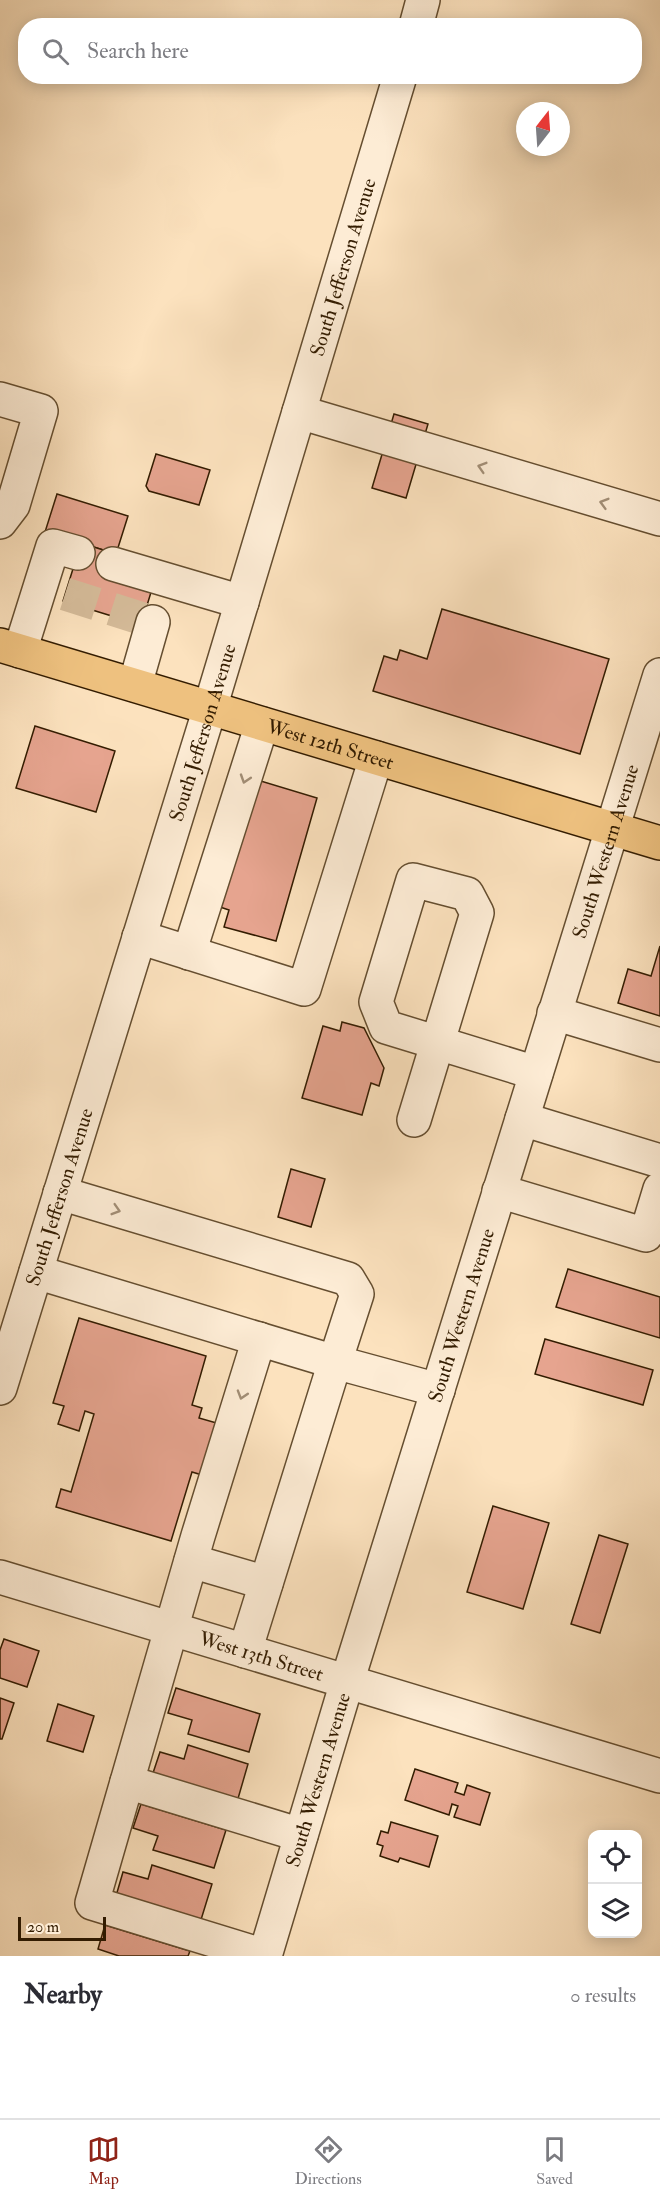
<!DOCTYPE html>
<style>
body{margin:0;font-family:"IM FELL Double Pica",serif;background:#f2f2f3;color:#2b2b33}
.controls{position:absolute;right:18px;bottom:18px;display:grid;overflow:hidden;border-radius:12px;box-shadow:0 3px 15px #0003}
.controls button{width:54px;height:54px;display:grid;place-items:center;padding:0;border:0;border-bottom:2px solid #e1e1e2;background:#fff;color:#2b2b33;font:30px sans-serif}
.compass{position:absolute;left:516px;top:102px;width:54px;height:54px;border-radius:50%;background:#fff;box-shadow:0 3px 15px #0003;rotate:17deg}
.scale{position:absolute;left:18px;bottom:15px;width:88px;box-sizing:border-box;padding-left:6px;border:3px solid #331c01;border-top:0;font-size:16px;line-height:21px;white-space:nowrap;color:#331c01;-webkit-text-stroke:4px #fdecd5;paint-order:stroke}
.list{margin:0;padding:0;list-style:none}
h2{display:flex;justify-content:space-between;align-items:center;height:78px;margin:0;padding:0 24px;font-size:26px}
h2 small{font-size:20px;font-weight:400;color:#7c7c81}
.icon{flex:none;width:33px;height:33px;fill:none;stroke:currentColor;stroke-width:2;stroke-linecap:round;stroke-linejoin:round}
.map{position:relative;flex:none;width:660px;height:1956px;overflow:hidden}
.search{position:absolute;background:#fff;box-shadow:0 3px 15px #0003;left:18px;right:18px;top:18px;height:66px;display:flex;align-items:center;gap:15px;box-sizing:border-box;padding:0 21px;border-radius:24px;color:#7c7c81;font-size:22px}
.sheet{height:162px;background:#fff}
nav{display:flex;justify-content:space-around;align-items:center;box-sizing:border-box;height:84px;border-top:2px solid #e1e1e2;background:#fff;font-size:16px;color:#7c7c81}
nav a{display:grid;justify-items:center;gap:3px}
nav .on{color:#8f2418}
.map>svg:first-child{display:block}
</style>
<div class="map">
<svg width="660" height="1956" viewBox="0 0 660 1956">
<rect width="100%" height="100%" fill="#fce2be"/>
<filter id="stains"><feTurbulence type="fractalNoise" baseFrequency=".00333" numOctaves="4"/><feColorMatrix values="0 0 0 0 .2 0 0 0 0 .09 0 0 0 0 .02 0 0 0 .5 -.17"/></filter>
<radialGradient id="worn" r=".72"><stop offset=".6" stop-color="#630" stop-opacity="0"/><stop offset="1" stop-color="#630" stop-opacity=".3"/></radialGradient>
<g fill="#e6a48f" stroke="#331c01" stroke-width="1.5">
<polygon points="394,414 428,424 406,498 372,488"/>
<polygon points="156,454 210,470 199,505 149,491 146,486"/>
<polygon points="57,494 128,516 116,554 45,532"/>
<polygon points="81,543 116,554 152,589 141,625 63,601"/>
<polygon points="442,609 609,659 580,754 373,691 384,656 397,660 400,650 427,659"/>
<polygon points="35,726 115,751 96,812 16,788"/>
<polygon points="254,779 317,798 276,941 224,927 229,910 217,906"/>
<polygon points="660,946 660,1016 618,1003 628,969 651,976"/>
<polygon points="342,1022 364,1028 384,1068 379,1086 371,1083 362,1115 302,1098 323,1026 340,1031"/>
<polygon points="291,1169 325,1179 311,1227 278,1217"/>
<polygon points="568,1269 660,1297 660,1338 556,1307"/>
<polygon points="79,1318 206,1356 192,1405 202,1408 199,1418 227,1426 212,1478 192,1472 171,1541 56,1507 61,1489 71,1492 94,1414 85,1411 79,1431 58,1424 64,1406 53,1403"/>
<polygon points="545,1339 653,1370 643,1405 535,1374"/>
<polygon points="493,1506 549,1523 523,1609 467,1592"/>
<polygon points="599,1535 628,1544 600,1633 571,1624"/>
<polygon points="4,1639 39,1651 27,1687 0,1678 0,1650"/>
<polygon points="176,1688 260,1714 249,1752 188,1734 192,1720 168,1713"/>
<polygon points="0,1698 14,1703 2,1739 0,1739"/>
<polygon points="58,1704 94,1716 83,1752 47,1741"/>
<polygon points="188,1745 248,1764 237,1802 152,1776 160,1752 184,1759"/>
<polygon points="415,1769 458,1783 455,1792 464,1795 467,1785 490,1793 480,1825 454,1817 458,1806 452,1804 449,1815 405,1800"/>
<polygon points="141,1804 226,1830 214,1868 153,1850 158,1836 133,1828"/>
<polygon points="391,1822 438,1836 429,1867 400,1858 398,1862 380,1856 383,1846 377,1844 381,1831 388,1833"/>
<polygon points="152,1865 212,1884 200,1923 116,1896 123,1872 148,1879"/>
<polygon points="105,1925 190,1951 188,1956 119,1956 98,1949"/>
</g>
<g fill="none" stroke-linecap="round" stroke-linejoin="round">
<polyline stroke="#d4ba98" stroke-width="33" stroke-dasharray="33 16" stroke-linecap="butt" points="65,594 143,619"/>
<g stroke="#654e30" stroke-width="36">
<g id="minor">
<polyline points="416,26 423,0"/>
<polyline points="0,399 41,411 13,505 0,522"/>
<polyline points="299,412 660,519"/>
<polyline points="113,564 242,602"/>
<polyline points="20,651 53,546 78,553"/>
<polyline points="135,685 153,622"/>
<polyline points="139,937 304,989 376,758"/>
<polyline points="189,953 262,724"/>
<polyline points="554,1013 660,1045"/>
<polyline points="522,1119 660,1161"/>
<polyline points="414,1120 477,913 467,894 413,880 376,1002 386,1027 536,1073"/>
<polyline points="499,1191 646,1235 660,1189"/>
<polyline points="36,1272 335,1362 357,1294 348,1279 60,1193"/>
<polyline points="259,1339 198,1536 92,1903 265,1956"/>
<path id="s1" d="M0 1388 210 708 400 76"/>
<polyline points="191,1561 266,1583"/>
<path id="s2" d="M0 1577 660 1776"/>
<polyline points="245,1651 335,1362 438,1390"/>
<polyline points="127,1782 301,1835"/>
<path id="s3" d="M265 1956 347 1682 660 675"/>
</g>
</g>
<g stroke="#331c01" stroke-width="36">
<g id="major">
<path id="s4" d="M0 645 660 843"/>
</g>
</g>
<use href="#minor" stroke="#fdecd5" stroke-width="33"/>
<use href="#major" stroke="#eec17f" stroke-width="33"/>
</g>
<defs><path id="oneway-chevron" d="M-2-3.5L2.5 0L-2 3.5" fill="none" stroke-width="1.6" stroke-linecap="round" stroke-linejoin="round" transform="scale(1.5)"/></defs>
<g stroke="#a28e76">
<use href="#oneway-chevron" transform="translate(482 467) rotate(-163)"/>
<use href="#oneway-chevron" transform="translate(604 503) rotate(-164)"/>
<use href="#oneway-chevron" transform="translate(245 779) rotate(108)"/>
<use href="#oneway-chevron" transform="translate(116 1210) rotate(17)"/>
<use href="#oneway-chevron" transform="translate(242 1395) rotate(107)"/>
</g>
<g text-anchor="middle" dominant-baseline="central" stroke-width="4.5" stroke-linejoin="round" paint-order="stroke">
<g font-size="20" fill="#331c01" stroke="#fdecd5">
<text stroke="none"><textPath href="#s1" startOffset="1172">South Jefferson Avenue</textPath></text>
<text stroke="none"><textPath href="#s1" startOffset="686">South Jefferson Avenue</textPath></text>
<text stroke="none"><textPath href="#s4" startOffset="345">West 12th Street</textPath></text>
<text stroke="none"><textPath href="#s3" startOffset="1156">South Western Avenue</textPath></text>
<text stroke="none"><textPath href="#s1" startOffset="200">South Jefferson Avenue</textPath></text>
<text stroke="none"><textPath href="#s3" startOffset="670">South Western Avenue</textPath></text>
<text stroke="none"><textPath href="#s2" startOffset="273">West 13th Street</textPath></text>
<text stroke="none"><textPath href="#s3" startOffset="184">South Western Avenue</textPath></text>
</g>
</g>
<rect width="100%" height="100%" filter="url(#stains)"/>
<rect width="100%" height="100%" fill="url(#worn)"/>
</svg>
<div class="controls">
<button><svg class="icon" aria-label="locate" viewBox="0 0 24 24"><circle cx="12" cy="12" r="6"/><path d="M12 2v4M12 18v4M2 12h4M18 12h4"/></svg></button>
<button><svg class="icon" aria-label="layers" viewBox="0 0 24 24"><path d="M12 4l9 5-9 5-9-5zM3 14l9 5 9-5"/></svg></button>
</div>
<svg class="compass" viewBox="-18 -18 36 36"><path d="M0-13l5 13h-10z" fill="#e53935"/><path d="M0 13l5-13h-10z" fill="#7c7c81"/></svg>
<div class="scale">20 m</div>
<div class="search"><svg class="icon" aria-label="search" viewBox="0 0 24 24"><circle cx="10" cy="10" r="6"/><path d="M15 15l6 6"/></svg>Search here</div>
</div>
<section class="sheet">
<h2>Nearby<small>0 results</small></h2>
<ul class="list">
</ul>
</section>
<nav>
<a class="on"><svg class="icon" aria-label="map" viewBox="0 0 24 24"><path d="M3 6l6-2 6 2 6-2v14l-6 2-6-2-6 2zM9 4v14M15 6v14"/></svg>Map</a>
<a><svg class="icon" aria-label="directions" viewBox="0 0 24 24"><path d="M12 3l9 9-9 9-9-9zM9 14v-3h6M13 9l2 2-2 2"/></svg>Directions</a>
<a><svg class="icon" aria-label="saved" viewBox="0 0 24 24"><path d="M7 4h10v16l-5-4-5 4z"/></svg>Saved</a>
</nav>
